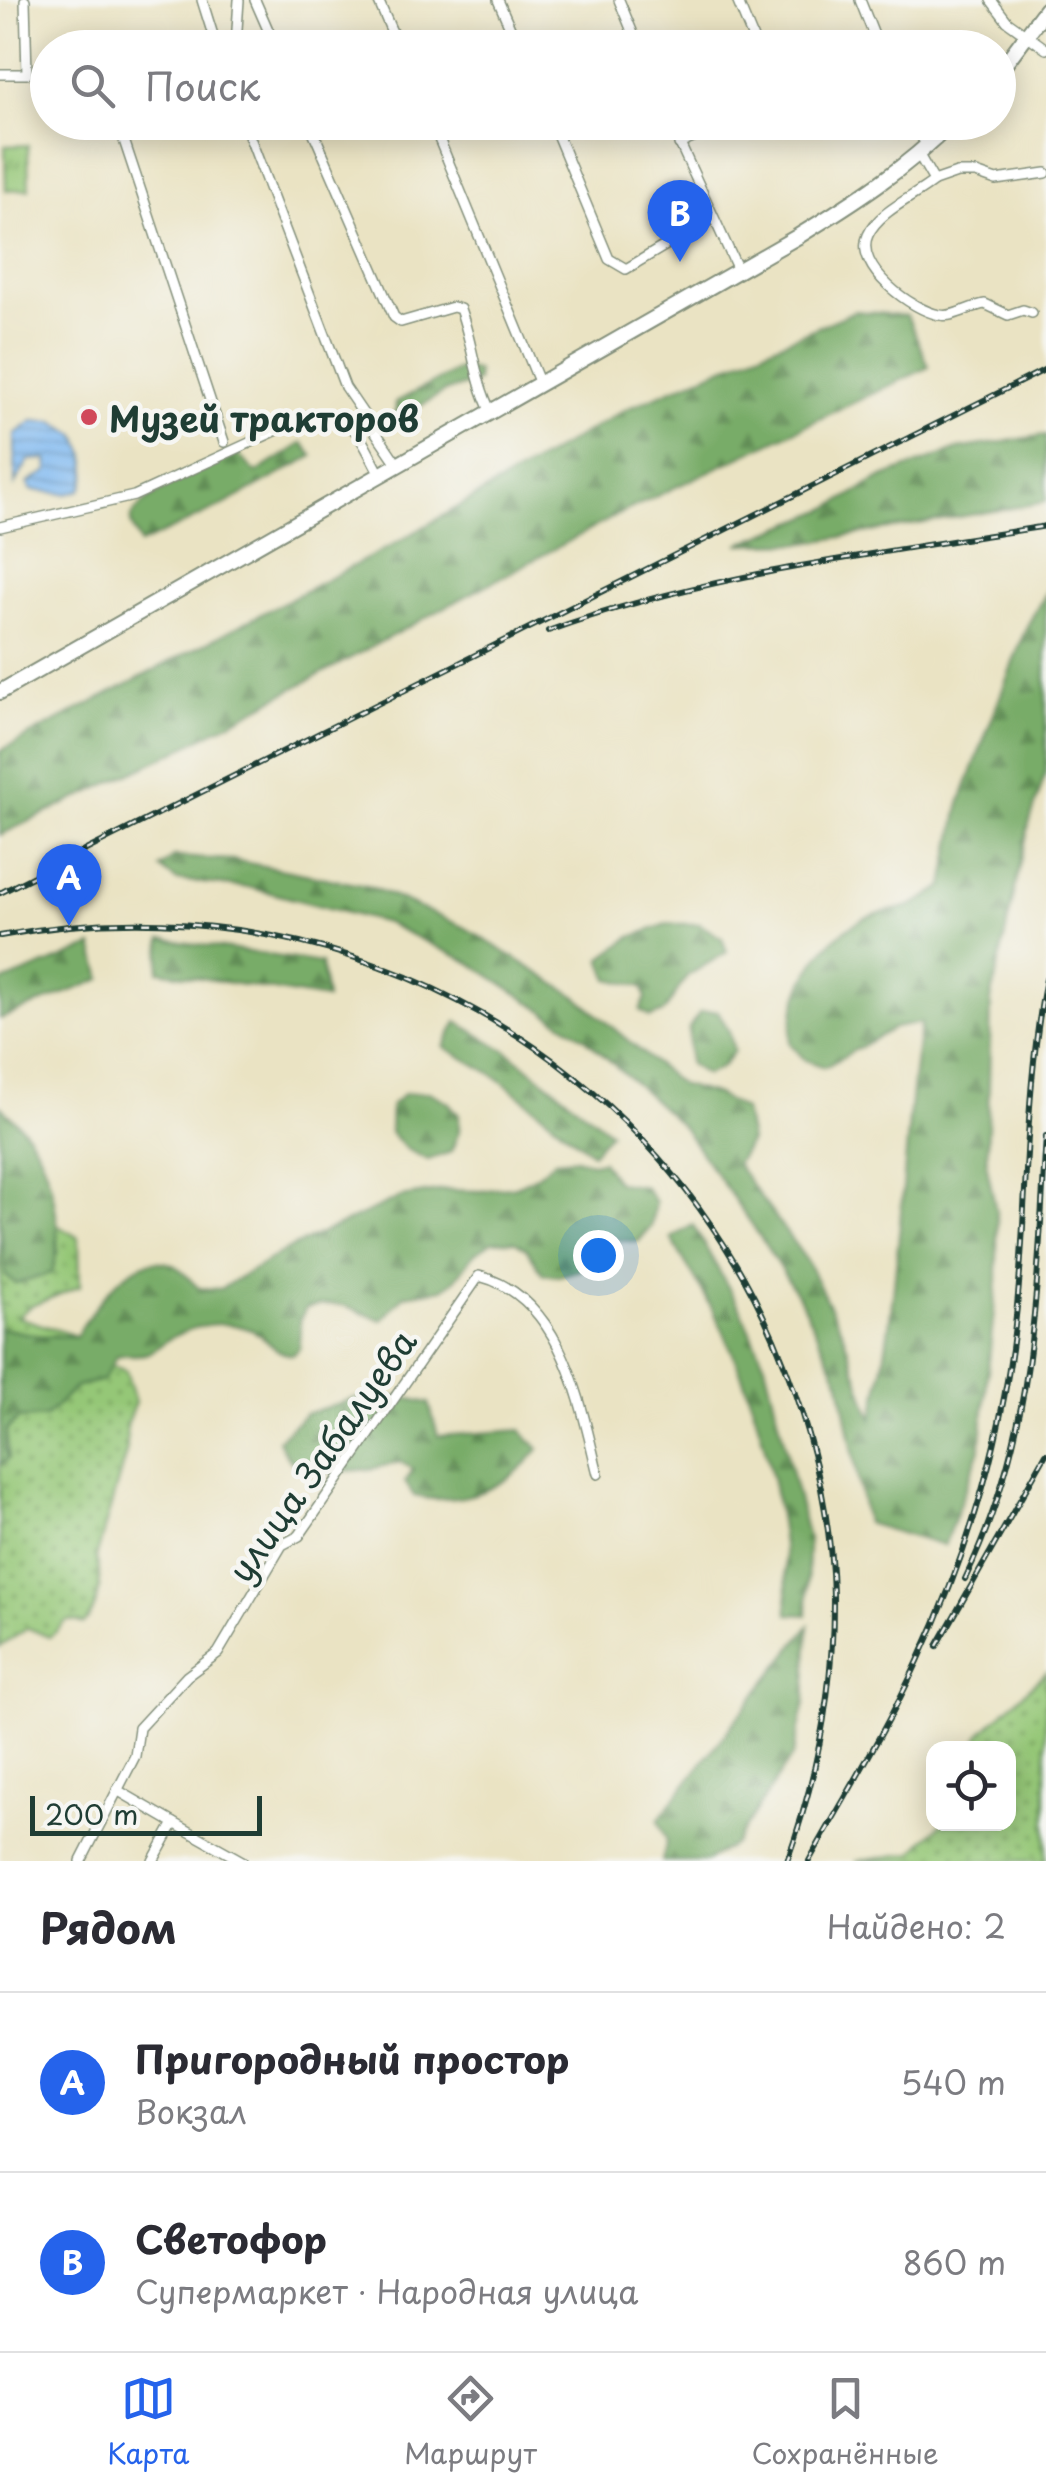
<!DOCTYPE html>
<html lang="ru">
<meta charset="utf-8">
<style>
body{margin:0;font-family:"Playpen Sans",sans-serif;background:#f2f2f3;color:#2b2b33}
.controls{position:absolute;right:30px;bottom:30px;display:grid;overflow:hidden;border-radius:20px;box-shadow:0 5px 25px #0003}
.controls button{width:90px;height:90px;display:grid;place-items:center;padding:0;border:0;border-bottom:2px solid #e1e1e2;background:#fff;color:#2b2b33;font:50px sans-serif}
.scale{position:absolute;left:30px;bottom:25px;width:232px;box-sizing:border-box;padding-left:10px;border:5px solid #1f3d34;border-top:0;font-size:28px;line-height:35px;white-space:nowrap;color:#1f3d34;-webkit-text-stroke:8px #f6f6f2;paint-order:stroke}
.you{position:absolute;left:598px;top:1255px;width:35px;height:35px;margin:-25px;border:8px solid #fff;border-radius:50%;background:#1a73e8;box-shadow:0 0 0 15px #1a73e833}
.badge{display:grid;place-items:center;width:65px;height:65px;border-radius:50%;background:#2563eb;color:#fff;font-size:32px;font-weight:700}
.pin{position:absolute;translate:-50% -82px;filter:drop-shadow(0 2px 5px #0008)}
.pin::after{content:'';position:absolute;top:52px;width:35px;height:30px;background:inherit;clip-path:polygon(0 0,100% 0,50% 100%)}
.list{margin:0;padding:0;list-style:none}
h2{display:flex;justify-content:space-between;align-items:center;height:130px;margin:0;padding:0 40px;font-size:42px}
h2 small{font-size:32px;font-weight:400;color:#7c7c81}
.list li{display:grid;grid-template-columns:65px 1fr auto;gap:30px;align-items:center;box-sizing:border-box;height:180px;padding:0 40px;border-top:2px solid #e1e1e2}
.list b{display:block;font-size:38px;white-space:nowrap}
.list p{margin:0;font-size:32px;white-space:nowrap;color:#7c7c81}
.list em{font-size:32px;font-style:normal;color:#7c7c81}
.icon{flex:none;width:55px;height:55px;fill:none;stroke:currentColor;stroke-width:2;stroke-linecap:round;stroke-linejoin:round}
.map{position:relative;flex:none;width:1046px;height:1861px;overflow:hidden}
.search{position:absolute;background:#fff;box-shadow:0 5px 25px #0003;left:30px;right:30px;top:30px;height:110px;display:flex;align-items:center;gap:25px;box-sizing:border-box;padding:0 35px;border-radius:55px;color:#7c7c81;font-size:38px}
.sheet{height:490px;background:#fff}
nav{display:flex;justify-content:space-around;align-items:center;box-sizing:border-box;height:140px;border-top:2px solid #e1e1e2;background:#fff;font-size:28px;color:#7c7c81}
nav a{display:grid;justify-items:center;gap:5px}
nav .on{color:#2563eb}
.map>svg:first-child{display:block}
</style>
<div class="map">
<svg width="1046" height="1861" viewBox="0 0 1046 1861">
<defs>
<pattern id="grass-dots" width="8" height="8" patternUnits="userSpaceOnUse" patternTransform="scale(2.5)"><rect width="8" height="8" fill="#95c777"/><path d="M2 2h.1M6 6h.1" fill="none" stroke="#79a362" stroke-width="1.8" stroke-linecap="round"/></pattern>
<pattern id="forest-firs" width="22" height="20" patternUnits="userSpaceOnUse" patternTransform="scale(2.5)"><rect width="22" height="20" fill="#78ac68"/><path d="M5 1l3.5 6h-7zM16 11l3.5 6h-7z" fill="#628d56"/></pattern>
<pattern id="park-tufts" width="24" height="20" patternUnits="userSpaceOnUse" patternTransform="scale(2.5)"><rect width="24" height="20" fill="#95c777"/><path d="M3 7l-1-3M5 7V3M7 7l1-3M15 17l-1-3M17 17v-4M19 17l1-3" fill="none" stroke="#79a362"/></pattern>
<pattern id="water-rules" width="6" height="5" patternUnits="userSpaceOnUse" patternTransform="scale(2.5)"><rect width="6" height="5" fill="#80b9f1"/><path d="M0 2.5h6" fill="none" stroke="#6898c4"/></pattern>
</defs>
<rect width="100%" height="100%" fill="#f6f6f2"/>
<filter id="ink" filterUnits="userSpaceOnUse"><feTurbulence type="fractalNoise" baseFrequency=".01" numOctaves="2"/><feDisplacementMap in="SourceGraphic" scale="20" xChannelSelector="R" yChannelSelector="G"/><feConvolveMatrix kernelMatrix="1 2 1 2 8 2 1 2 1" color-interpolation-filters="sRGB"/></filter>
<filter id="wash" filterUnits="userSpaceOnUse"><feTurbulence type="fractalNoise" baseFrequency=".0048" numOctaves="4" result="noise"/><feDisplacementMap in="SourceGraphic" scale="40" xChannelSelector="R" yChannelSelector="G"/><feGaussianBlur stdDeviation="2.25" result="paint"/><feColorMatrix in="noise" values="0 0 0 0 0 0 0 0 0 0 0 0 0 0 0 0 0 1.4 0 .05"/><feComposite in="paint" operator="in"/></filter>
<g filter="url(#wash)">
<rect width="100%" height="100%" fill="#eae3c3"/>
<g fill="url(#grass-dots)" stroke="#5a8256" stroke-width="2.5">
<polygon points="0,1215 5,1274 58,1252 55,1224 79,1238 80,1286 29,1307 18,1317 76,1336 41,1336 0,1328"/>
<path d="M110 1365 126 1371 135 1402 126 1425 127 1449 96 1558C103 1580 100 1606 84 1624 59 1615 67 1626 49 1637L28 1628 0 1647V1465L9 1458 6 1430 18 1419 45 1417 77 1386 103 1380Z"/>
<polygon points="1046,1672 1046,1861 856,1861 912,1853 941,1824 1008,1824 1008,1748 977,1748 979,1735"/>
</g>
<g fill="url(#forest-firs)" stroke="#4c744e" stroke-width="2.5">
<polygon points="855,311 907,316 929,367 623,512 175,752 0,835 0,751 391,546 628,408"/>
<polygon points="461,368 477,371 477,381 444,392 395,421 396,402"/>
<polygon points="1046,435 1046,502 806,543 739,544 827,509 881,478 958,449"/>
<path d="M303 443 313 456 220 507 140 544C138 538 132 528 131 522 130 498 216 462 236 452L256 473Z"/>
<path d="M1046 592V772L1029 824 991 1000 987 1167 997 1216V1281L980 1449 944 1546 866 1523 840 1382 800 1299 753 1226 682 1126 585 1038 469 962 386 923 252 888 176 880 160 868 174 857 233 860 371 887 466 928 577 997 679 1084 717 1095 744 1110 750 1141 736 1164 807 1261 843 1334 872 1419C903 1289 900 1154 921 1023L894 1028 825 1067 805 1060 790 1043C792 992 816 943 863 919 877 912 895 911 910 906 922 901 933 893 944 886L959 806 1026 628Z"/>
<polygon points="667,924 699,924 722,938 727,952 687,976 664,1012 650,1017 640,1010 646,998 643,987 609,979 601,959 631,937"/>
<polygon points="162,939 321,963 326,999 159,971"/>
<polygon points="93,946 102,979 0,1019 0,983"/>
<polygon points="718,1011 729,1032 734,1051 722,1067 706,1075 689,1064 689,1028 700,1012"/>
<polygon points="457,1022 507,1051 610,1132 592,1153 495,1076 444,1047"/>
<polygon points="429,1092 448,1102 459,1115 459,1131 451,1152 428,1160 406,1149 390,1132 391,1105 404,1094"/>
<path d="M0 1106C9 1115 21 1124 28 1135 53 1170 65 1232 52 1273L16 1284 5 1275 0 1215Z"/>
<path d="M576 1158 591 1163 602 1161C622 1191 611 1180 645 1187L655 1202 651 1227 638 1242 620 1240 604 1233 585 1240 580 1248 584 1261 580 1270 558 1276 543 1274 527 1249 514 1241 492 1242 474 1254 454 1281 442 1289 405 1295 382 1320C350 1309 341 1299 306 1308L300 1319V1348L294 1354C273 1356 268 1335 249 1329 219 1319 194 1325 167 1340 161 1344 155 1350 148 1353 138 1357 127 1353 117 1356L103 1380 77 1386 45 1417 18 1419 6 1430 5 1448 9 1458 0 1465V1328L41 1336H76C94 1308 133 1245 175 1266 183 1270 191 1282 199 1288L220 1289 290 1248 401 1197 444 1190 481 1191 516 1186 533 1178 555 1160Z"/>
<path d="M693 1225 740 1308 765 1364 808 1539 807 1615 788 1614C785 1509 763 1413 717 1318 704 1291 686 1265 671 1238Z"/>
<path d="M402 1397 429 1403 438 1436 521 1430 539 1449C509 1487 463 1507 414 1496L405 1482 413 1469 400 1462 370 1469 323 1473 290 1461 278 1440 305 1414 353 1399Z"/>
<polygon points="809,1626 805,1703 793,1755 734,1844 707,1861 662,1861 667,1840 658,1820"/>
</g>
<polygon fill="url(#park-tufts)" stroke="#5a8256" stroke-width="2.5" points="28,145 29,189 6,190 5,146"/>
<path fill="url(#water-rules)" stroke="#507b92" stroke-width="2.5" d="M33 421 54 422 76 435C87 452 91 472 81 490L67 494 31 490 28 483 48 471 47 459 29 460 15 484V434Z"/>
</g>
<g filter="url(#ink)">
<g fill="none" stroke-linecap="round" stroke-linejoin="round">
<g stroke="#84907c" stroke-width="12">
<g id="street">
<polyline points="202,0 217,48"/>
<polyline points="255,0 276,48"/>
<polyline points="378,0 399,48"/>
<polyline points="498,0 519,48"/>
<polyline points="619,0 639,48"/>
<polyline points="737,0 757,48"/>
<polyline points="860,0 879,48"/>
<polyline points="991,0 1007,21 1046,49"/>
<polyline points="233,48 236,44 239,0"/>
<polyline points="0,74 27,74 25,0"/>
<polyline points="118,122 224,442"/>
<polyline points="244,122 345,387 398,465"/>
<path d="M309 122 394 317 401 322 453 307 460 309C473 343 474 379 491 412"/>
<polyline points="432,122 540,384"/>
<polyline points="552,122 609,259 626,269 713,217"/>
<polyline points="670,122 738,270"/>
<polyline points="912,122 928,147"/>
<polyline points="679,144 730,122"/>
<polyline points="919,155 934,181 957,173 976,173 996,180 1046,173"/>
<path d="M934 181C914 197 879 211 868 235 853 267 913 311 940 315 954 318 970 306 985 304L1008 315 1023 310 1032 313"/>
<path d="M0 527 134 496 310 415C353 409 362 442 380 474"/>
<polyline points="117,1790 174,1823"/>
<path d="M81 1861 135 1756 139 1728 187 1676 218 1653 282 1545 299 1536 479 1276C562 1297 580 1402 598 1474"/>
<polyline points="153,1861 174,1823 242,1861"/>
</g>
</g>
<g stroke="#84907c" stroke-width="18">
<g id="primary">
<polyline points="998,73 1046,9"/>
<path d="M0 692 797 237C852 203 906 169 952 122"/>
</g>
</g>
<use href="#street" stroke="#fff" stroke-width="9"/>
<use href="#primary" stroke="#fff" stroke-width="14"/>
<g stroke="#1f3d34" stroke-width="6">
<g id="rail">
<path d="M548 631C707 573 879 554 1046 526"/>
<polyline points="0,893 1046,369"/>
<path d="M0 936C320 873 643 1038 774 1339 808 1419 831 1507 833 1595 834 1687 818 1775 787 1861"/>
<path d="M965 1579C1036 1431 1036 1296 1046 1136"/>
<polyline points="937,1646 1046,1454"/>
<path d="M809 1861C846 1795 886 1730 918 1661 964 1563 997 1456 1012 1349 1029 1226 1022 1101 1046 979"/>
</g>
</g>
<use href="#rail" stroke="#f6f6f2" stroke-width="2.5" stroke-dasharray="8" stroke-linecap="butt"/>
</g>
</g>
<circle fill="#d1495b" stroke="#f6f6f2" stroke-width="4" cx="89" cy="417" r="10"/>
<g text-anchor="middle" dominant-baseline="central" stroke-width="9" stroke-linejoin="round" paint-order="stroke">
<g font-size="35" font-weight="bold" fill="#1f3d34" stroke="#f6f6f2" text-anchor="start">
<text x="109" y="417">Музей тракторов</text>
</g>
<g font-size="35" fill="#1f3d34" stroke="#f6f6f2">
<text transform="translate(321 1455) rotate(-55)">улица Забалуева</text>
</g>
</g>
</svg>
<div class="controls">
<button><svg class="icon" aria-label="locate" viewBox="0 0 24 24"><circle cx="12" cy="12" r="6"/><path d="M12 2v4M12 18v4M2 12h4M18 12h4"/></svg></button>
</div>
<div class="scale">200 m</div>
<div class="you"></div>
<div class="pin badge" style="left:69px;top:926px">A</div>
<div class="pin badge" style="left:680px;top:262px">B</div>
<div class="search"><svg class="icon" aria-label="search" viewBox="0 0 24 24"><circle cx="10" cy="10" r="6"/><path d="M15 15l6 6"/></svg>Поиск</div>
</div>
<section class="sheet">
<h2>Рядом<small>Найдено: 2</small></h2>
<ul class="list">
<li><span class="badge">A</span><div><b>Пригородный простор</b><p>Вокзал</p></div><em>540 m</em></li>
<li><span class="badge">B</span><div><b>Светофор</b><p>Супермаркет · Народная улица</p></div><em>860 m</em></li>
</ul>
</section>
<nav>
<a class="on"><svg class="icon" aria-label="map" viewBox="0 0 24 24"><path d="M3 6l6-2 6 2 6-2v14l-6 2-6-2-6 2zM9 4v14M15 6v14"/></svg>Карта</a>
<a><svg class="icon" aria-label="directions" viewBox="0 0 24 24"><path d="M12 3l9 9-9 9-9-9zM9 14v-3h6M13 9l2 2-2 2"/></svg>Маршрут</a>
<a><svg class="icon" aria-label="saved" viewBox="0 0 24 24"><path d="M7 4h10v16l-5-4-5 4z"/></svg>Сохранённые</a>
</nav>
